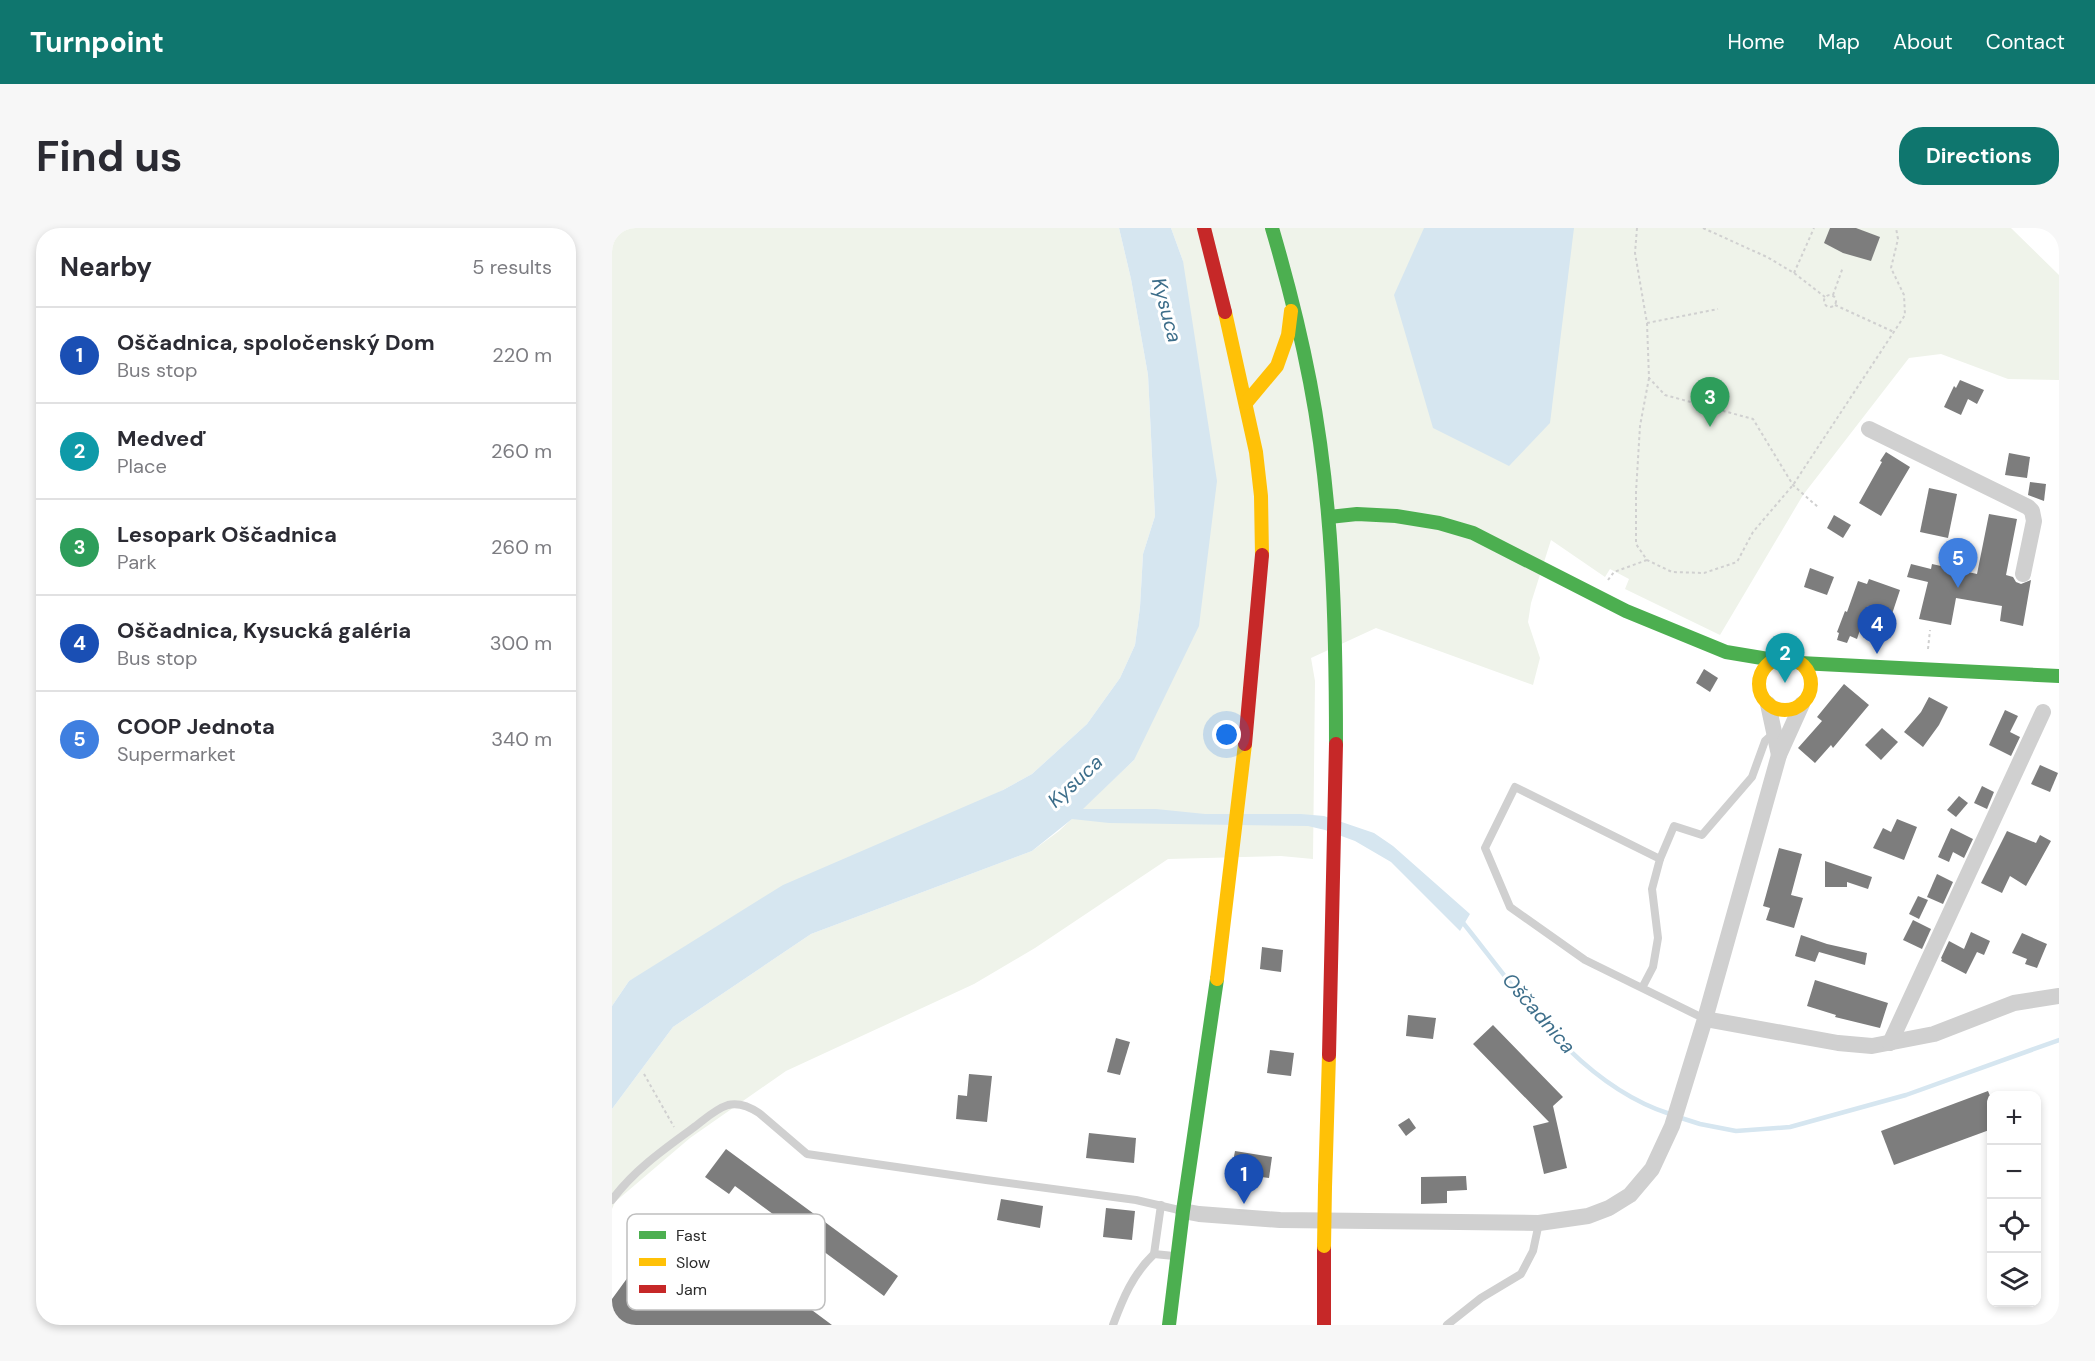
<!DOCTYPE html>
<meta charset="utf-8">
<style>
body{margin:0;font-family:"DM Sans",sans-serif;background:#f7f7f7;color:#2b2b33}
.controls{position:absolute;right:18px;bottom:18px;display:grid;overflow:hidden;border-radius:12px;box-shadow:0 3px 9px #0003}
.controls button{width:54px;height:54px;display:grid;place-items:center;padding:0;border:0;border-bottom:2px solid #e1e1e2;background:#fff;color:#2b2b33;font:30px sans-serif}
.you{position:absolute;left:615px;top:507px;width:21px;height:21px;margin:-15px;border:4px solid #fff;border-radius:50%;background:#1a73e8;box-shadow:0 0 0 9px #1a73e833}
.badge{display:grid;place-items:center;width:39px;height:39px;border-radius:50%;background:#0f766e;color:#fff;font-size:20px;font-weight:700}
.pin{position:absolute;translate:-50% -50px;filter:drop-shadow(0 2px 3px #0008)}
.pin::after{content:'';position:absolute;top:32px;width:21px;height:18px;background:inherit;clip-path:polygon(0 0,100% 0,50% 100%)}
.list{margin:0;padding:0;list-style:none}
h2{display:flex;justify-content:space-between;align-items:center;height:78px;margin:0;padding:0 24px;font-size:26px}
h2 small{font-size:20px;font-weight:400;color:#7c7c81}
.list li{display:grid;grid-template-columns:39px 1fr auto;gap:18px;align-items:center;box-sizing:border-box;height:96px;padding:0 24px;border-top:2px solid #e1e1e2}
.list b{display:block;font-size:22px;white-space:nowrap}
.list p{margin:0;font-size:20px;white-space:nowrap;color:#7c7c81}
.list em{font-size:20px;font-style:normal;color:#7c7c81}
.icon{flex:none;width:33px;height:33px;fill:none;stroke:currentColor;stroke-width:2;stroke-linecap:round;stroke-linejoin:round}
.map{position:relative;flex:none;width:1447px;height:1097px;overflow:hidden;border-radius:24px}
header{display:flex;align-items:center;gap:36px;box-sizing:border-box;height:84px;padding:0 30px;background:#0f766e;color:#fff}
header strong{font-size:28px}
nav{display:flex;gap:33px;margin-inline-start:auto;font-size:21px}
.intro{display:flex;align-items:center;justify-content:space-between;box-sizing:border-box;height:144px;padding:0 36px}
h1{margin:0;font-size:42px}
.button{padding:15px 27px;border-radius:24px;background:#0f766e;color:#fff;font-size:21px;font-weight:700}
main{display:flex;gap:36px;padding:0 36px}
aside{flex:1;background:#fff;border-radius:24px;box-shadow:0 3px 9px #0003}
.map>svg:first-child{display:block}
</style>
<header>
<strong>Turnpoint</strong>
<nav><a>Home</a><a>Map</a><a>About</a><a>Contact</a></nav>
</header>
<div class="intro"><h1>Find us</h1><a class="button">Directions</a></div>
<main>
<aside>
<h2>Nearby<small>5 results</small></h2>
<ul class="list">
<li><span class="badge" style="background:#1a4fb4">1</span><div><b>Oščadnica, spoločenský Dom</b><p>Bus stop</p></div><em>220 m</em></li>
<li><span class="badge" style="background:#0f9aa8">2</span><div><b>Medveď</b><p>Place</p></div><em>260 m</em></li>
<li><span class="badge" style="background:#2e9e5b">3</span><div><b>Lesopark Oščadnica</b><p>Park</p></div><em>260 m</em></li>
<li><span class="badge" style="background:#1a4fb4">4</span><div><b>Oščadnica, Kysucká galéria</b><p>Bus stop</p></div><em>300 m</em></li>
<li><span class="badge" style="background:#3f7fe0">5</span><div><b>COOP Jednota</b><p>Supermarket</p></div><em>340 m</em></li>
</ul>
</aside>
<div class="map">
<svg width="1447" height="1097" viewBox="0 0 1447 1097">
<rect width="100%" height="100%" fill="#fff"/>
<g fill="#eff3ea">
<polygon points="0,0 507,0 519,51 536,147 543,288 531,326 528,379 523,417 508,450 475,496 420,546 391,562 17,753 0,778"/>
<polygon points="559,0 1399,0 1447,47 1447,152 1396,151 1329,126 1297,130 1191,267 1108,407 1013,361 1017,351 998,341 993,349 939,312 919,375 916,394 928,430 921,457 764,400 699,430 703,453 701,631 669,628 556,631 423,720 362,756 174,843 78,910 3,974 0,981 0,881 61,799 199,706 420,623 447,603 522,532 571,33"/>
</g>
<g fill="#d6e6f0">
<polygon points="507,0 559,0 571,33 605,253 587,398 522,532 471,581 544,581 593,586 689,586 712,588 762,605 781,618 858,686 848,703 779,634 743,613 713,602 696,598 497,595 460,591 420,623 199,706 61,799 0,881 0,778 17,753 171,657 391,562 420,546 475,496 508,450 523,417 528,379 531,326 543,288 536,147 519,51"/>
<polygon points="812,0 962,0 938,195 897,238 821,200 782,67"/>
</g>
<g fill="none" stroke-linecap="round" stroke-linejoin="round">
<g stroke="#d6e6f0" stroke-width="4.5">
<path d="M848 691C907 764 965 856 1058 886"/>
<polyline points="1066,889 1088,896 1124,903 1178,899 1294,867 1447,812"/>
</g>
</g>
<g fill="#7d7d7d">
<polygon points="1218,0 1244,0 1268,9 1259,33 1231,25 1212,15"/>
<polygon points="1348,152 1372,162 1365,176 1356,171 1349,187 1332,179 1342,158 1344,160"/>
<polygon points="1274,224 1298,239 1269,288 1247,275 1270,234 1268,233"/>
<polygon points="1397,225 1418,229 1415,250 1393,247"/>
<polygon points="1418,254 1434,256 1432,273 1416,267"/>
<polygon points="1317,260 1345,266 1336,310 1308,304"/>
<polygon points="1377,286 1405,291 1394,347 1401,349 1404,354 1409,356 1419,352 1411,398 1388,393 1390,378 1344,370 1339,397 1307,391 1316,354 1295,349 1299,336 1319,341 1320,336 1365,346"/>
<polygon points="1222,287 1239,297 1231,310 1215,300"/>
<polygon points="1198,340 1222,349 1215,367 1192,359"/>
<polygon points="1257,351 1288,362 1280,386 1256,378 1245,411 1238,408 1235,415 1225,412 1227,405 1225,404 1233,383 1235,384 1246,353 1255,356"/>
<polygon points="1092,441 1106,450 1098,464 1084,455"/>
<polygon points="1232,456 1257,477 1221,520 1219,517 1203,535 1186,520 1210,493 1205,489"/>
<polygon points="1317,469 1336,479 1327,497 1311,519 1292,504 1309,484"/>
<polygon points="1393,482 1406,488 1398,504 1408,509 1399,528 1377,517"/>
<polygon points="1270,500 1286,514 1269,532 1253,517"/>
<polygon points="1428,537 1446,545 1438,564 1419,556"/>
<polygon points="1370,558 1382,564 1375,581 1362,575"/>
<polygon points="1347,568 1356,575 1344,589 1335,582"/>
<polygon points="1285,591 1305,599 1292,632 1261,620 1271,600 1279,604"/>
<polygon points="1339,600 1361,611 1352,630 1341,624 1337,634 1326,629"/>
<polygon points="1395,603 1424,615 1428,607 1439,613 1414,658 1398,648 1390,665 1369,655"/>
<polygon points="1167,620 1190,626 1179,667 1191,670 1182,700 1154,692 1158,680 1151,678"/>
<polygon points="1213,633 1260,649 1256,661 1235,654 1235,659 1213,659"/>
<polygon points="1325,646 1341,654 1331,676 1315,669"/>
<polygon points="1306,668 1316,672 1307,691 1297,686"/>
<polygon points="1301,692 1319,701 1310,721 1291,712"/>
<polygon points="1359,704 1378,713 1372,727 1365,724 1354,746 1329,733 1330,731 1329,730 1337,713 1352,721"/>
<polygon points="1410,705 1435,716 1425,740 1413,736 1415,731 1400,725"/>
<polygon points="1189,707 1215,716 1255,725 1253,737 1207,724 1203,734 1183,728"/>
<polygon points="650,719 671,722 669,744 648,741"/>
<polygon points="1203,752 1276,775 1268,800 1223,789 1224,787 1195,778"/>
<polygon points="796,787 824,790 821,811 794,808"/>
<polygon points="881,797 951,869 941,878 955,940 932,946 921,898 937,894 861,816"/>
<polygon points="504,810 518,814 508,847 495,844"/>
<polygon points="658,822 682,825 679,848 655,845"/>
<polygon points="357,846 380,848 375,894 344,891 346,867 355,868"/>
<polygon points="1376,863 1380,873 1380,901 1282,937 1269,903"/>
<polygon points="797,890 804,900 794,908 786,897"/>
<polygon points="477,905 524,910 522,935 474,930"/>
<polygon points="114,921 286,1048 272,1068 123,958 117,966 93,949"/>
<polygon points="623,923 660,929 657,950 619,945"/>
<polygon points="854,948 855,962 835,963 835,975 809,976 809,949"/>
<polygon points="389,971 431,978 428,1000 385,992"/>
<polygon points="494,980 523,983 520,1012 491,1009"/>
<polygon points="51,1001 93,1031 107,1013 220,1097 5,1097 0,1093 0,1071"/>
</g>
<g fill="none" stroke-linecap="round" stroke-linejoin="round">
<g stroke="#d0d0d0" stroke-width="2" stroke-dasharray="3 3" stroke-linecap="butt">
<polyline points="1025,0 1023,25 1035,95 1106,81"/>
<polyline points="1091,0 1155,29 1182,45 1213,69"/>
<polyline points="1182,45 1202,0"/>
<circle cx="1218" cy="73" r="6"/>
<polyline points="1221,67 1231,39"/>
<polyline points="1223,77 1282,104"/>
<polyline points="1035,95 1037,150 1053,167 1141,191 1181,257 1207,280"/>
<polyline points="1037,150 1028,198 1024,264 1024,316 1035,332 1060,344 1092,345 1125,334 1141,304 1181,257 1293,87 1292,67 1279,40 1286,11 1284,0"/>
<polyline points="996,352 1002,344 1035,332"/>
<polyline points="1316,421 1318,402"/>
<polyline points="32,846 62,899"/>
</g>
<g stroke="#d0d0d0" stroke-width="8">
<polyline points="1048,631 1062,598 1090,607 1140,549 1153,513 1162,505"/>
<polyline points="1030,760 1041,739 1046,710 1040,661 1048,631 903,559 873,620 898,679 973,732 1093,791"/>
<path d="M0 972C21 943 52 921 81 900 92 892 103 881 116 877 128 874 138 879 147 885L195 926 374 952 524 972 567 982"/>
<polyline points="542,1026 549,977"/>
<path d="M501 1097C511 1070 521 1046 542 1026L562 1028"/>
<polyline points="835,1097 869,1070 909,1046 921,1023 927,995"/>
</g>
<g stroke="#d0d0d0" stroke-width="16">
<polyline points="1257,201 1416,279 1420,283 1422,293 1411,346"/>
<polyline points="1156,476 1167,527"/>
<polyline points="1093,791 1226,815 1260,818 1322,806 1402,775 1447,768"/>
<polyline points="1278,815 1431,484"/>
<polyline points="571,983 587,986 668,992 927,995 976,988 997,980 1018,967 1040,941 1060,898 1093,791 1167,527 1190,476"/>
</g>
<g stroke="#4caf50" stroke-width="14">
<path d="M660 0C675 51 688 102 698 154 721 273 724 396 724 516"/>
<polyline points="717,289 745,286 784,288 827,295 861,305 1014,383 1114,424 1162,432"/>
<polyline points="1188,435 1447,448"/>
<polyline points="557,1097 571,983 605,751"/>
</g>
<g stroke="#ffc107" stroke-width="14">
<polyline points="613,84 644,224 649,268 650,327"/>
<polyline points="634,175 665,138 676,107 679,83"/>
<circle cx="1173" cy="456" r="26"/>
<polyline points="605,751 633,516"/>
<polyline points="713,959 717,827"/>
</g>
<g stroke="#c62828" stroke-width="14">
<polyline points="592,0 613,84"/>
<polyline points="633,516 650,327"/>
<polyline points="717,827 724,516"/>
<polyline points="712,1018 712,1097"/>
</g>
<polyline stroke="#ffc107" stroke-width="14" points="712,1018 713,959"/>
</g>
<g text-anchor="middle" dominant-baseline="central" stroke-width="6" stroke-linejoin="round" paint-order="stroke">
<g font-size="20" font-style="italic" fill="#3d6e8a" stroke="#fff">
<text transform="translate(555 82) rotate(75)">Kysuca</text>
<text transform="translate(463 553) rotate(-43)">Kysuca</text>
<text transform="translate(927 785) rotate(49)">Oščadnica</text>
</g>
</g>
<rect x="15" y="986" width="198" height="96" rx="9" fill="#fff" stroke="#bfbfbf" stroke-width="1.5"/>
<rect x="27" y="1003" width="27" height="8" fill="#4caf50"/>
<rect x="27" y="1030" width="27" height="8" fill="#ffc107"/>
<rect x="27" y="1057" width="27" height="8" fill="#c62828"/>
<g font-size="16" fill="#2b2b2b">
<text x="64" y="1013">Fast</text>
<text x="64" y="1040">Slow</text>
<text x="64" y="1067">Jam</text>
</g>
</svg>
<div class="controls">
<button>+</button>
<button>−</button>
<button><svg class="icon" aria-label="locate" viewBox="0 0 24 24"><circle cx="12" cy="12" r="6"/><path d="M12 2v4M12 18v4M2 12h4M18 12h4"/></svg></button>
<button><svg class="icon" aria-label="layers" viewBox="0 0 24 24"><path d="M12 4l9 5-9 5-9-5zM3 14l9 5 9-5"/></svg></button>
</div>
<div class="you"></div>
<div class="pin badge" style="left:632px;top:976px;background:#1a4fb4">1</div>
<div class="pin badge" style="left:1173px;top:455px;background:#0f9aa8">2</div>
<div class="pin badge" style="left:1098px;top:199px;background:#2e9e5b">3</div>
<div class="pin badge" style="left:1265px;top:426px;background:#1a4fb4">4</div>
<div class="pin badge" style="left:1346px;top:360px;background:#3f7fe0">5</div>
</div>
</main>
